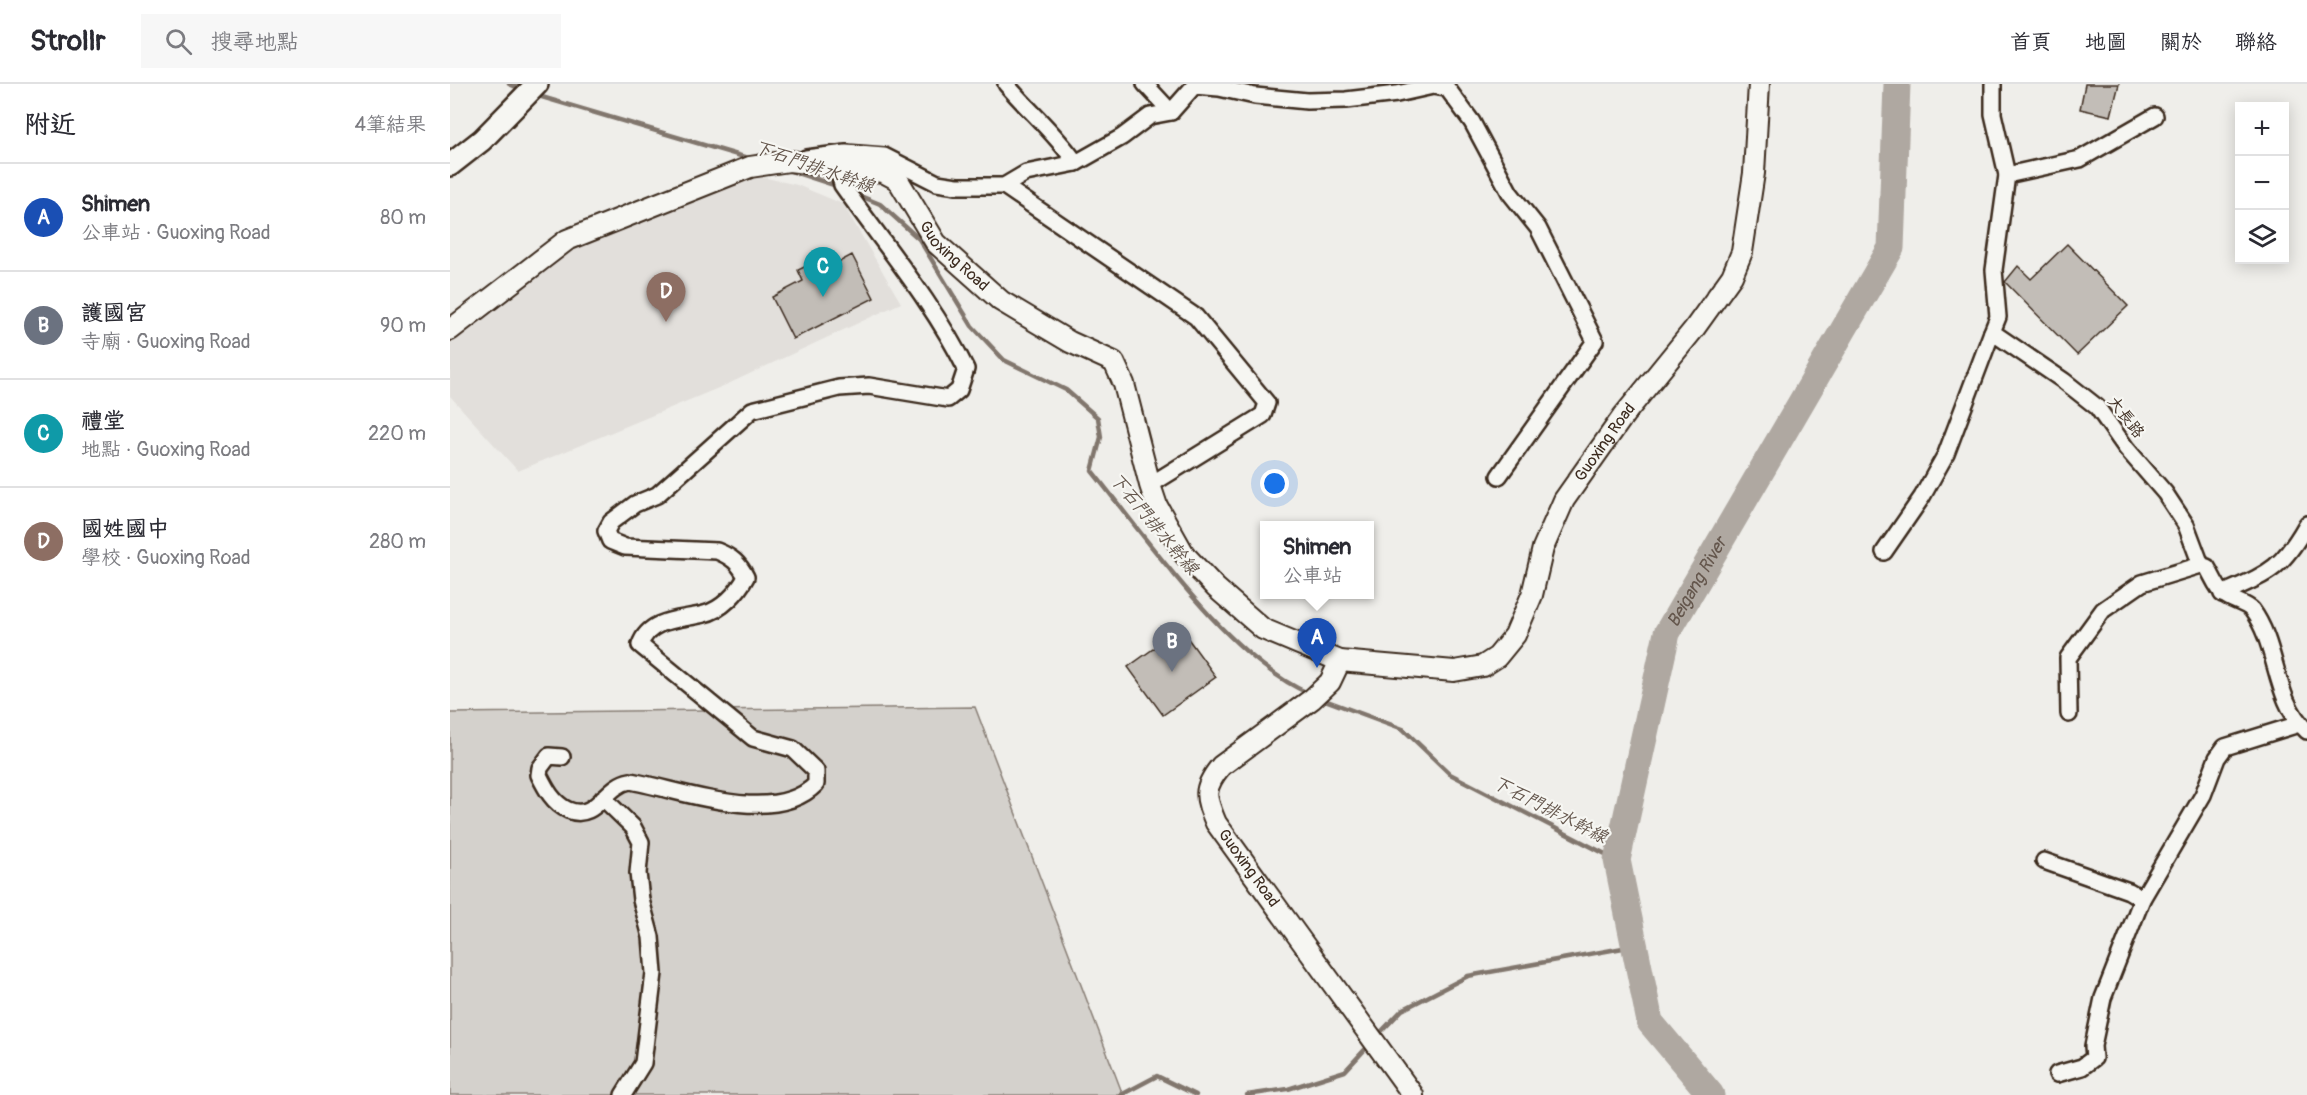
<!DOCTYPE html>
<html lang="zh-TW">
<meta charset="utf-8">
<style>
body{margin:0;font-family:Pangolin,"LXGW WenKai TC",sans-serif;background:#f7f7f7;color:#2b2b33}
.controls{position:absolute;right:18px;top:18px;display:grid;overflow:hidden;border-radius:0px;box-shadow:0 3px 15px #0003}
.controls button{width:54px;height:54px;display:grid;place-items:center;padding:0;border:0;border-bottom:2px solid #e1e1e2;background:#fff;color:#2b2b33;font:30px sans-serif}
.you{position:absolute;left:825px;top:400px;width:21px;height:21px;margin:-15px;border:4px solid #fff;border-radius:50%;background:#1a73e8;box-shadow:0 0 0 9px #1a73e833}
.badge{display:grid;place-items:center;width:39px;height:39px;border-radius:50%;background:#c8321e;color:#fff;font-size:20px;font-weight:700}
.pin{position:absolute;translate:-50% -50px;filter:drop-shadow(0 2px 3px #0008)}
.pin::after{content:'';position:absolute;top:32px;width:21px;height:18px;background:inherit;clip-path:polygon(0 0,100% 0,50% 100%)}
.popup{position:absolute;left:810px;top:437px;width:114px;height:78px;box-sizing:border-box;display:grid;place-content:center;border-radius:0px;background:#fff;filter:drop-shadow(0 2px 4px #0005);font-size:20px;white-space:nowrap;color:#7c7c81}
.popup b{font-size:22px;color:#2b2b33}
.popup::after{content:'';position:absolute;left:50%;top:100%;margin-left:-12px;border:12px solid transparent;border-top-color:#fff}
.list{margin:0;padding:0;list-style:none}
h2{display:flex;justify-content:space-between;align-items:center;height:78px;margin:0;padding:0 24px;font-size:26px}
h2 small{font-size:20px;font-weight:400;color:#7c7c81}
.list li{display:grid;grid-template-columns:39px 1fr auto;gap:18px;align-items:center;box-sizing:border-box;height:108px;padding:0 24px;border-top:2px solid #e1e1e2}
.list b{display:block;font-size:22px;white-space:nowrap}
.list p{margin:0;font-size:20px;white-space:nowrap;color:#7c7c81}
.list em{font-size:20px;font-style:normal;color:#7c7c81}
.icon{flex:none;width:33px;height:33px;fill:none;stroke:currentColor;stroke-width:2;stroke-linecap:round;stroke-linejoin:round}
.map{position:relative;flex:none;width:1857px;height:1011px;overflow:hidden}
header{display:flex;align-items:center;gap:36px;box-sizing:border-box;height:84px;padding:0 30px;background:#fff;border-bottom:2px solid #e1e1e2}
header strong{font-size:28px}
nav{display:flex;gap:33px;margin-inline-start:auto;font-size:21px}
.search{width:420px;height:54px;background:#f7f7f7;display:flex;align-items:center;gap:15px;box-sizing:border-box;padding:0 21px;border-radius:0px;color:#7c7c81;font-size:22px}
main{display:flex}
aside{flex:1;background:#fff}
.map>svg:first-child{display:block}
</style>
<header>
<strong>Strollr</strong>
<div class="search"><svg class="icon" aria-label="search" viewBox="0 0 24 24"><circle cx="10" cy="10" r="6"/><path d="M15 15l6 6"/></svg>搜尋地點</div>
<nav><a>首頁</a><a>地圖</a><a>關於</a><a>聯絡</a></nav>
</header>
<main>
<aside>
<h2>附近<small>4筆結果</small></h2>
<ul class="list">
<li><span class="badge" style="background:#1a4fb4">A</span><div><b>Shimen</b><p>公車站 · Guoxing Road</p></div><em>80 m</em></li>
<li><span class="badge" style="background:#6b7280">B</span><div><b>護國宮</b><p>寺廟 · Guoxing Road</p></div><em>90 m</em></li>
<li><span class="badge" style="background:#0f9aa8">C</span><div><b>禮堂</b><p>地點 · Guoxing Road</p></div><em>220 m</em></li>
<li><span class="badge" style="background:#8d6e63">D</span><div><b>國姓國中</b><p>學校 · Guoxing Road</p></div><em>280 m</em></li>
</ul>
</aside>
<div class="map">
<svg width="1857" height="1011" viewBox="0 0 1857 1011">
<rect width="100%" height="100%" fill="#efeeea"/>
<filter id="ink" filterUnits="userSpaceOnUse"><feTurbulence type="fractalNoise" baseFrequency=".0167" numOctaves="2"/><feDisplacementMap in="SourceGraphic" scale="12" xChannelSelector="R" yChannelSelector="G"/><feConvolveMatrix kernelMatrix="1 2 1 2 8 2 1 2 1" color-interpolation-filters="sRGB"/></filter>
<g filter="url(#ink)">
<polygon fill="#e2dfdb" points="300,90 347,101 393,120 451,219 278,300 68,387 0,312 0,257 52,212 124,161"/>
<polygon fill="#d4d1cc" stroke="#887e75" stroke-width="1.5" points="525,623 673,1011 0,1011 0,629"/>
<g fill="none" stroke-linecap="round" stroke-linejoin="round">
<g stroke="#81766d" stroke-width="4.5">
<polyline points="59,0 71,5"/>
<polyline points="85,11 301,75"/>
<polyline points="338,86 390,103"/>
<path d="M403 109 430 120 469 155 522 242 554 276 616 306 648 334 651 353 642 387C698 456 778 574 858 609"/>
<polyline points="872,615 953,645 1000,690 1167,776"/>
<polyline points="928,951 952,926 1018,892 1184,862"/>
<polyline points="671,1011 707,992 746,1011"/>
<polyline points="797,1011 838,1005 895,987 920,960"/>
</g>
<path stroke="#afa8a1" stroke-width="27" id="s1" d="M1261 1011 1200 938 1167 776 1217 549 1441 164 1447 0"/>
</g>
<g fill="#c2bdb7" stroke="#3b2a1e" stroke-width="1.5">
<polygon points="1635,0 1669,0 1661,32 1630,25"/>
<polygon points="1617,160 1678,222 1627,271 1555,198 1568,182 1581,195"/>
<polygon points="402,171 424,214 343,255 322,213 353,197 348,186 373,174 378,184"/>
<polygon points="731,545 766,593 713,631 678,583"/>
</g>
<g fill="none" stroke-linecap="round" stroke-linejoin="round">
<g stroke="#3b2a1e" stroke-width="20">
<g id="minor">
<polyline points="695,0 721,28"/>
<path d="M1543 0V30L1557 91 1544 186 1548 233 1542 248 1614 297 1647 323 1676 364 1715 409 1736 441 1751 481 1757 483C1762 491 1767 505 1774 510 1782 517 1796 519 1802 526 1829 562 1823 616 1857 647"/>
<path d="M356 74 396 69 434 72 487 99 507 102H554L576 89 626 79C606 50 579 27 556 0"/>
<polyline points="626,79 672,53 700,32 721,28 744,2 769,4 805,12 857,17 896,16 947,10 983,2 997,4 1022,38 1060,109 1088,144 1145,257 1049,392"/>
<polyline points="1557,91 1630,75 1705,32"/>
<polyline points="554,102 746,233 817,319 813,331 700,401"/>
<polyline points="1434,468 1472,413 1496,370 1542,248"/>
<path d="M1772 510C1819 489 1831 486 1857 440"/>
<polyline points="1619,630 1618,574 1653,526 1692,499 1751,481"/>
<path d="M112 673 99 672 90 684 89 691C96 705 103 719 118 726 146 738 155 701 180 697 232 706 324 743 366 700V687L343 665 303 654 190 561C199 534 231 536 254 530 272 526 288 508 296 493 289 479 282 473 267 467L175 463 160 457 156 447 161 438 185 420 207 411 302 326 389 304 419 302 498 315 509 306 516 285C483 218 435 162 392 101L388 85"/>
<polyline points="153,714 183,743 191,758 188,789 191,816 201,853 204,889 193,979 173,1011"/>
<polyline points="1594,777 1679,807 1692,815"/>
<polyline points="1607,990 1632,983 1644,974 1643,962 1653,914 1692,815 1753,711 1767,674 1775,663 1849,640"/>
</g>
</g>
<g stroke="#3b2a1e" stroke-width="24">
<g id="tertiary">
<path id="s2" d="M0 246 117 156 300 83 339 77 433 88 448 96 486 159 551 217 620 258 664 278 674 300 700 401 707 422 734 470 766 504 813 545 890 577 1004 587 1033 582 1047 573 1065 551 1082 511 1093 464 1114 416 1174 331 1244 245 1282 192 1292 168 1304 89 1309 0"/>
<path id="s3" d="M890 577 880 598 862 615 771 682C752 705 755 713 766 739L963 1011"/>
</g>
</g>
<g stroke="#3b2a1e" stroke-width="26">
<polyline id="secondary" points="0,81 32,56 87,0"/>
</g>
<use href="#minor" stroke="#f6f6f2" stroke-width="15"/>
<use href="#tertiary" stroke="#f6f6f2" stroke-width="20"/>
<use href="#secondary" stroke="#f6f6f2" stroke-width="21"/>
</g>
</g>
<g text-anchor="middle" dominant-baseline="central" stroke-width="4.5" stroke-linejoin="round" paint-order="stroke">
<g font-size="16" fill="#3b2a1e" stroke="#f6f6f2">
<text stroke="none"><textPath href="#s2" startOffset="591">Guoxing Road</textPath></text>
<text transform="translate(1676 333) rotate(52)">大長路</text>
<text stroke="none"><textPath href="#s2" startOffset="1587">Guoxing Road</textPath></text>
<text stroke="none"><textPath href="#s3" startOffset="279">Guoxing Road</textPath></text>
</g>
<g font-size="18" font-style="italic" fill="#64564c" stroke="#f6f6f2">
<text transform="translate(364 83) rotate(19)">下石門排水幹線</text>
<text transform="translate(704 440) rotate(50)">下石門排水幹線</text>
<text stroke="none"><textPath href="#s1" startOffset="552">Beigang River</textPath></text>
<text transform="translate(1100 726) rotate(27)">下石門排水幹線</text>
</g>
</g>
</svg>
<div class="controls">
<button>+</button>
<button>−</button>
<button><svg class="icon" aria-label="layers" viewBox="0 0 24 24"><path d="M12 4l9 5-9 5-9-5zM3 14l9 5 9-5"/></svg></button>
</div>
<div class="you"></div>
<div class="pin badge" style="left:867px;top:584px;background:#1a4fb4">A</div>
<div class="popup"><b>Shimen</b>公車站</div>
<div class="pin badge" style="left:722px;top:588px;background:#6b7280">B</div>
<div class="pin badge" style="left:373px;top:213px;background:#0f9aa8">C</div>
<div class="pin badge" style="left:216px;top:238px;background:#8d6e63">D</div>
</div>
</main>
